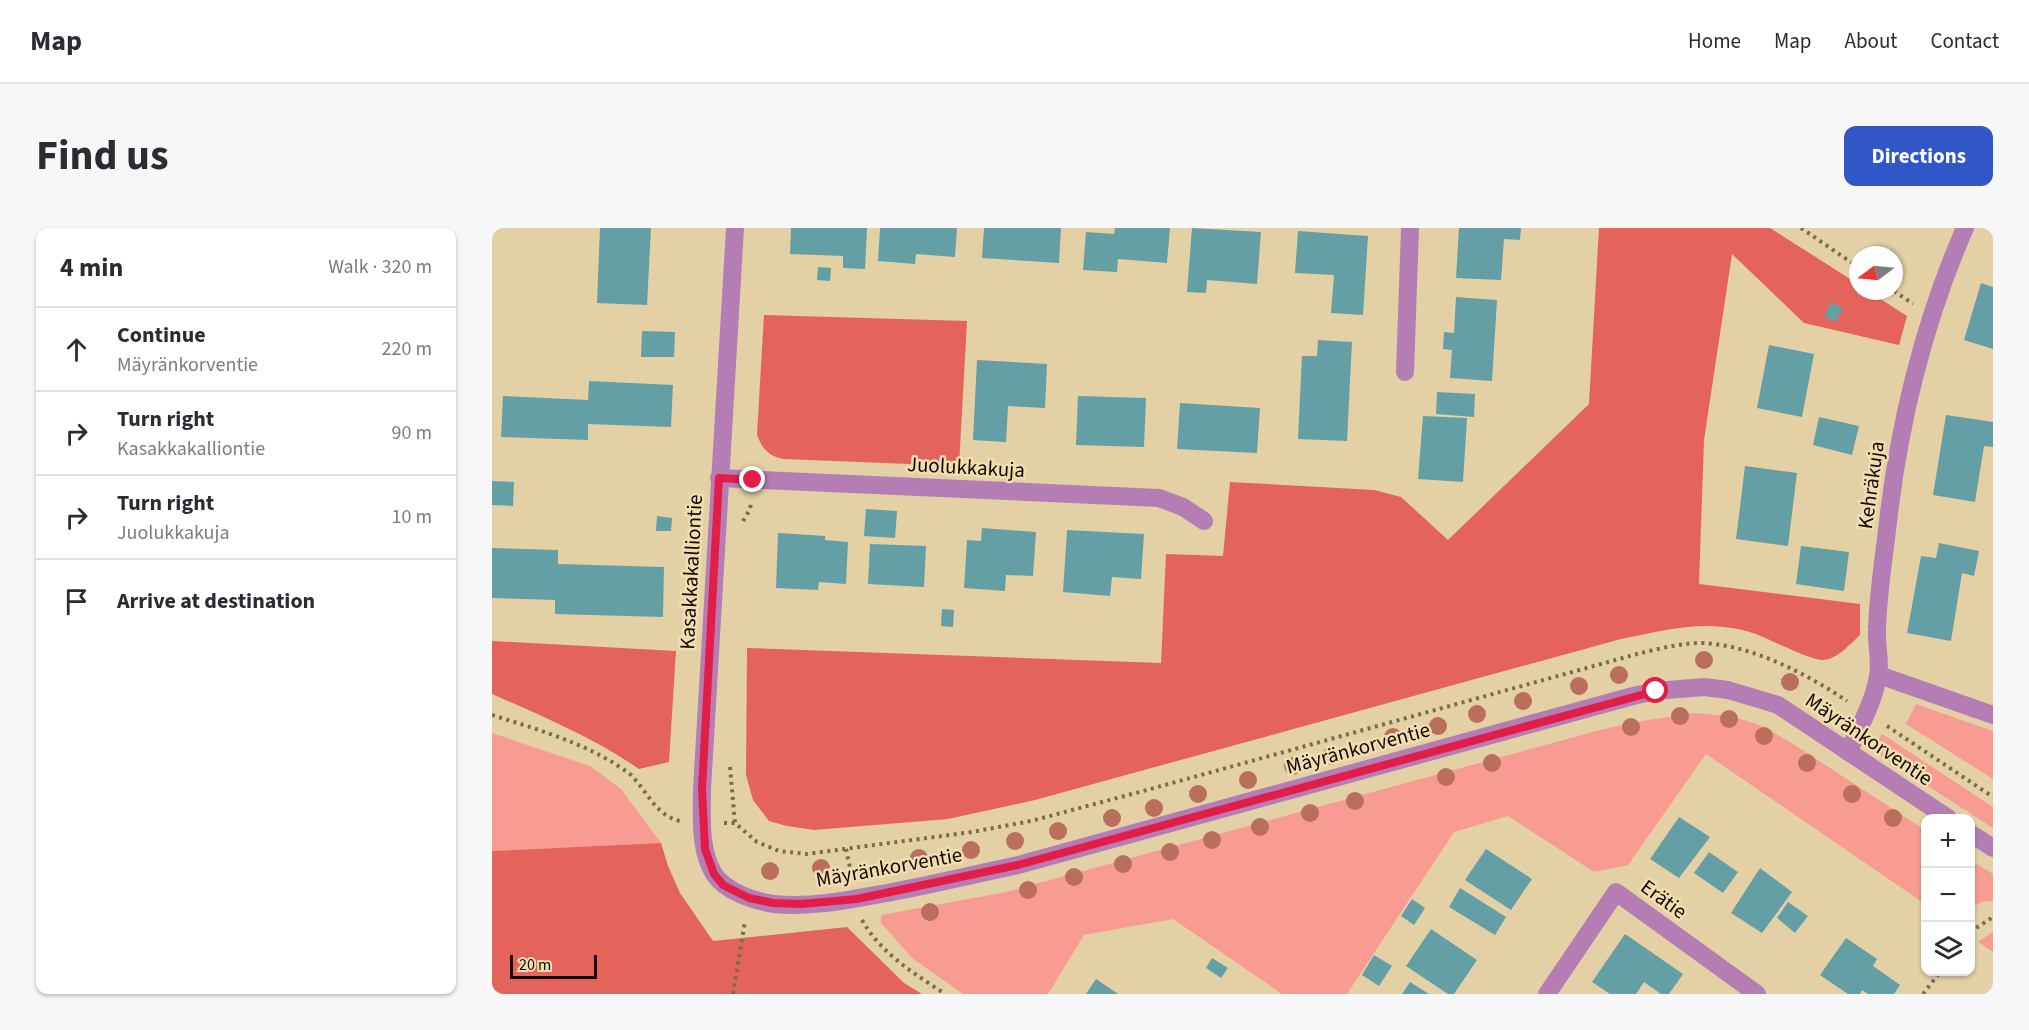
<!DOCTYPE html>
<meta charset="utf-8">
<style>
body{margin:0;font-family:"Source Sans 3",sans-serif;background:#f7f7f7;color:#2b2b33}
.controls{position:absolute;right:18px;bottom:18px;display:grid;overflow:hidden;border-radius:12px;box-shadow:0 2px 4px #0004}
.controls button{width:54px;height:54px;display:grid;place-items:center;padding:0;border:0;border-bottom:2px solid #e1e1e2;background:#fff;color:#2b2b33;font:30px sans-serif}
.compass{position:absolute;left:1357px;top:18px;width:54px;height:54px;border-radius:50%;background:#fff;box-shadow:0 2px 4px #0004;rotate:254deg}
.scale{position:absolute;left:18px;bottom:15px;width:87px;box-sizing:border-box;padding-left:6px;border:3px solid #120b00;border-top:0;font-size:16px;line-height:21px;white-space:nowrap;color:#120b00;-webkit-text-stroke:4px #f1ddb1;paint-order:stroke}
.stop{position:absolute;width:18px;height:18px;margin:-14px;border:4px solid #e11d48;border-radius:50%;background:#fff}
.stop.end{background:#e11d48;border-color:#fff;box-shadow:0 2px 6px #0008}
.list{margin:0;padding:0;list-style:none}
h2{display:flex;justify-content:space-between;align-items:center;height:78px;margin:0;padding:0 24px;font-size:26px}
h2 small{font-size:20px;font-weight:400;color:#7c7c81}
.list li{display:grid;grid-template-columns:39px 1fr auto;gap:18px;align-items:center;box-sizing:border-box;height:84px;padding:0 24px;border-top:2px solid #e1e1e2}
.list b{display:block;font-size:22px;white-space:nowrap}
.list p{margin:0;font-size:20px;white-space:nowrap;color:#7c7c81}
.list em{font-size:20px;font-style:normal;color:#7c7c81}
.icon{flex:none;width:33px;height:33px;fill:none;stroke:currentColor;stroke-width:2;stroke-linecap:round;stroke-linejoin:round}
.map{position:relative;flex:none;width:1501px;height:766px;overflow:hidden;border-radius:12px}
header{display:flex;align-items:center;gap:36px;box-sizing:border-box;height:84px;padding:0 30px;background:#fff;border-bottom:2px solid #e1e1e2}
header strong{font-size:28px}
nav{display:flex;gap:33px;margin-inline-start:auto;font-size:21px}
.intro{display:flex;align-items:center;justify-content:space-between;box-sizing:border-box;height:144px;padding:0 36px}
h1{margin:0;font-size:42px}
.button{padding:15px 27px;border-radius:12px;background:#3156c7;color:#fff;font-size:21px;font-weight:700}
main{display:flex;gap:36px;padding:0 36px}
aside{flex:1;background:#fff;border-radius:12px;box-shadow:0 2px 4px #0004}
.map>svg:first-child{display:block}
</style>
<header>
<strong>Map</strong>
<nav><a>Home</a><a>Map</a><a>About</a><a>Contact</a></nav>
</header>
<div class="intro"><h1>Find us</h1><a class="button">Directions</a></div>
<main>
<aside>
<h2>4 min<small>Walk · 320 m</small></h2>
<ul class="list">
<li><svg class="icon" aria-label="ahead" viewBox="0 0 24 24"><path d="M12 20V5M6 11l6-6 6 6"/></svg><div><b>Continue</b><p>Mäyränkorventie</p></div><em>220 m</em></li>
<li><svg class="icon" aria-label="right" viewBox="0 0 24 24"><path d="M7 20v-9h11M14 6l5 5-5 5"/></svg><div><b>Turn right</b><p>Kasakkakalliontie</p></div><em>90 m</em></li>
<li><svg class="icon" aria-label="right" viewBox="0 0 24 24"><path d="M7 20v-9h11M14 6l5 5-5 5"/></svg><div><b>Turn right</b><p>Juolukkakuja</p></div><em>10 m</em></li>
<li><svg class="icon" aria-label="arrive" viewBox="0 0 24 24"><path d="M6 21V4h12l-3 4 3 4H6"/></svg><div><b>Arrive at destination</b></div></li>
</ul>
</aside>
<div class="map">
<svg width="1501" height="766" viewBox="0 0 1501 766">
<rect width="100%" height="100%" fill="#e4d0a5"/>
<g fill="#f89c93">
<polygon points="1424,476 1501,503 1501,551 1414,496"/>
<polygon points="1204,485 1242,489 1267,497 1295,512 1433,602 1433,676 1214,526 1136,637 1102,644 1016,588 962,604 855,766 790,766 681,691 592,707 556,766 471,766 420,730 389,695 389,687 514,664 1108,502 1149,493"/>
<polygon points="0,505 98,538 129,561 169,615 0,623"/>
<polygon points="1390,506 1501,579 1501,600 1389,528 1386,512"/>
<polygon points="1478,632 1501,646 1501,673 1490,674 1479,680"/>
<polygon points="1501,704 1501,724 1486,714"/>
</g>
<g fill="#e4635b">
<path d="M1107 0H1278L1366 56V63H1376L1415 88 1407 117 1312 95 1240 26 1212 212 1207 356 1368 376V407C1358 416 1345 432 1330 432 1315 431 1278 411 1261 405 1214 390 1175 402 1129 411L543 572 456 591 322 602 295 598 277 593 261 572 254 547 255 420 669 435 674 326 731 328 738 254 882 262 909 269 956 312 1097 176Z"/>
<path d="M272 87 475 93 467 238 292 231C277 229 269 220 265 206Z"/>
<path d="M0 413 184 423 177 534 147 541C102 510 50 488 0 466Z"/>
<polygon points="169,615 176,638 188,665 221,713 355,699 412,755 430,766 0,766 0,623"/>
</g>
<g fill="#659fa6">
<polygon points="108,0 159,0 155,77 105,75"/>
<polygon points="299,0 375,0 373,41 351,40 351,28 298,26"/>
<polygon points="388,0 465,0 463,29 424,26 423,36 386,33"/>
<polygon points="492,0 569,0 567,35 490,30"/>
<polygon points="623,0 678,0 675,35 626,31 625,44 591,42 594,4 622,6"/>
<polygon points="700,0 769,4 765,56 715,52 714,65 695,64"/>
<polygon points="967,0 1029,0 1028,12 1012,11 1009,52 964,50"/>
<polygon points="806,3 876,8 871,87 839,85 842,47 803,45"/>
<polygon points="326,39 339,40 338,53 325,52"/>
<polygon points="1489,55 1501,59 1501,121 1472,112"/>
<polygon points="964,69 1005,72 1000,153 958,150 960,122 951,121 952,104 962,105"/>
<polygon points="1340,74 1351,81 1343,94 1332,88"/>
<polygon points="150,103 183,104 182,129 149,129"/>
<polygon points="826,112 860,114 855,213 806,211 810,128 825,128"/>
<polygon points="1277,117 1322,126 1310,189 1265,180"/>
<polygon points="485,132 555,136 553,180 516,178 514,214 481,212"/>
<polygon points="97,153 181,157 179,199 96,196 96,212 9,209 11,168 96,172"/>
<polygon points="945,164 983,166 982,189 944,186"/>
<polygon points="586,168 654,170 652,219 584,217"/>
<polygon points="688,175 768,180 765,225 685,221"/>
<polygon points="1454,187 1501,194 1501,219 1492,218 1483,274 1441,267"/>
<polygon points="931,188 975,190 971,254 926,251"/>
<polygon points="1327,189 1367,198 1360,227 1321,217"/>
<polygon points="1253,238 1305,245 1296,318 1244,311"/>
<polygon points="0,253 22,254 21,278 0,277"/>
<polygon points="374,281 405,283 403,310 372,308"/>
<polygon points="165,288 180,290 179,303 164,303"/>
<polygon points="490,300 544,304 541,348 514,347 513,363 472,360 475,312 489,313"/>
<polygon points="575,302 652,306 649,351 620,349 618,368 571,364"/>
<polygon points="286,305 333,308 333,312 356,314 354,356 327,354 326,362 284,360"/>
<polygon points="1447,315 1487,323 1482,348 1470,345 1459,413 1415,405 1429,328 1444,330"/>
<polygon points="378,316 434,318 432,359 376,356"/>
<polygon points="1309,318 1357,324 1352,363 1304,356"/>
<polygon points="0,320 66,322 66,336 172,339 171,389 63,386 63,372 0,370"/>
<polygon points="450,381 462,382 461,399 449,398"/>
<polygon points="1187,589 1218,609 1187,650 1158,631"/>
<polygon points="994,621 1040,651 1019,682 973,652"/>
<polygon points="1217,624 1246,644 1231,665 1202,645"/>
<polygon points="1268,640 1300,664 1270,705 1239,685"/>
<polygon points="968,660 1014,689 1003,707 957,679"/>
<polygon points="920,671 933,680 922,697 909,688"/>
<polygon points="1296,674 1316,688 1303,705 1285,690"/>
<polygon points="939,701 985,732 962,766 956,766 914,738"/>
<polygon points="1133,706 1191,746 1177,766 1169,766 1152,754 1144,766 1118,766 1100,754"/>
<polygon points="1354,710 1385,731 1381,738 1408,757 1402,766 1376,766 1370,762 1368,766 1356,766 1328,747"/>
<polygon points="882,727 900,738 887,758 870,747"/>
<polygon points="720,730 736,740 729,750 714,740"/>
<polygon points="604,751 626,766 594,766"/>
<polygon points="918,754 937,766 910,766"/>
</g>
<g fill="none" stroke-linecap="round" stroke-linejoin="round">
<g stroke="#786b50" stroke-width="4" stroke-dasharray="3 4.5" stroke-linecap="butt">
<polyline points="1309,0 1366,39"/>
<polyline points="1402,63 1421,76"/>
<polyline points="251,293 258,281 259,275"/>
<path d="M0 487C41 500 83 512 120 534 126 538 133 542 139 547 155 563 164 588 188 593"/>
<polyline points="1395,498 1501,569"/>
<polyline points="238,539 243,595"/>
<path d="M232 595H243L265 614 287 623 315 626 480 604 539 593 655 562 1145 426C1166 421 1188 415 1210 415 1260 417 1315 446 1355 473"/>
<polyline points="354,621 360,649"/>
<path d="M370 692C388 725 423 746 453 766"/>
<polyline points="1478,704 1501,689"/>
<polyline points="241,766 253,693"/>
<polyline points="1431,766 1448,744"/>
</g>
<g stroke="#b47eb5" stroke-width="18">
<path d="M243 0 210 561C210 588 207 622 222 646 234 664 262 673 282 676 321 680 362 671 400 664 442 656 484 646 526 637L1141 468 1164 463 1212 459 1236 462 1286 477 1456 590"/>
<polyline points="913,144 918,0"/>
<polyline points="227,250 667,270 691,279 712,293"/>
<polyline points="1387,447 1501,487"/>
<path d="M1356 524C1367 500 1382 474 1386 448 1389 433 1384 417 1385 402 1386 363 1393 323 1397 285 1409 188 1434 89 1473 0"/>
<polyline points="1478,605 1501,620"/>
<polyline points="1055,766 1124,664 1265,766"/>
</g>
</g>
<g fill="#b96f5c">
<circle cx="1212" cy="432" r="9"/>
<circle cx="1127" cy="447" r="9"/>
<circle cx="1298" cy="454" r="9"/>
<circle cx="1087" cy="458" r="9"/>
<circle cx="1031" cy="473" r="9"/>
<circle cx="985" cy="486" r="9"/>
<circle cx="1188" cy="488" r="9"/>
<circle cx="1237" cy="491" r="9"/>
<circle cx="946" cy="498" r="9"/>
<circle cx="1139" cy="499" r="9"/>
<circle cx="1272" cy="508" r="9"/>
<circle cx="901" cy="509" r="9"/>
<circle cx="839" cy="528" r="9"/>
<circle cx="1000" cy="535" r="9"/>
<circle cx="1315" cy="535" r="9"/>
<circle cx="801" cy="538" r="9"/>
<circle cx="954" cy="549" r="9"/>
<circle cx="756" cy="552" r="9"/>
<circle cx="706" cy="566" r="9"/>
<circle cx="1360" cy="566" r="9"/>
<circle cx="863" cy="573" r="9"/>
<circle cx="662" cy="580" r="9"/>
<circle cx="818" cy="585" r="9"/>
<circle cx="620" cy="590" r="9"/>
<circle cx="1401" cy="590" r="9"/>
<circle cx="768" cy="599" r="9"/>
<circle cx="566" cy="603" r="9"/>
<circle cx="720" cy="612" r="9"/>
<circle cx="523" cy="613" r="9"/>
<circle cx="479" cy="622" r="9"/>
<circle cx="678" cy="624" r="9"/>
<circle cx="427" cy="630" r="9"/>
<circle cx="631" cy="636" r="9"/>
<circle cx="329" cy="640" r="9"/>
<circle cx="278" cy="643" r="9"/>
<circle cx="582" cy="649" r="9"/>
<circle cx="536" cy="662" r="9"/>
<circle cx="438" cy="684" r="9"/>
</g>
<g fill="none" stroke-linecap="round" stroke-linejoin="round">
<polyline stroke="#e11d48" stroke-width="8" points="261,252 227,250 210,561 213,621 222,646 231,657 257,670 281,675 309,676 365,671 526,637 1164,463"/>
</g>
<g text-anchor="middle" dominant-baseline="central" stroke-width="5" stroke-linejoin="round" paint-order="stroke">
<g font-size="21" fill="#120b00" stroke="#f1ddb1">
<text transform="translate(474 239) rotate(3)">Juolukkakuja</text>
<text transform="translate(1379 257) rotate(-82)">Kehräkuja</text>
<text transform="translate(199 344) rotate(-87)">Kasakkakalliontie</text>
<text transform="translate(1377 511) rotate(34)">Mäyränkorventie</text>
<text transform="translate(866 520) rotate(-15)">Mäyränkorventie</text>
<text transform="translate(397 639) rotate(-10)">Mäyränkorventie</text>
<text transform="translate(1172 671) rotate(36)">Erätie</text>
</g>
</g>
</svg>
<div class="controls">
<button>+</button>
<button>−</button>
<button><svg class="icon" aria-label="layers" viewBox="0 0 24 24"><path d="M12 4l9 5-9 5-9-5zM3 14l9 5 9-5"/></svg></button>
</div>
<svg class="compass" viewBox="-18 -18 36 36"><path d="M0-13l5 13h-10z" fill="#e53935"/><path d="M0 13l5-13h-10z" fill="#7c7c81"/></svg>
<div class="scale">20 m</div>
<div class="stop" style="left:1164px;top:463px"></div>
<div class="stop end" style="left:261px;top:252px"></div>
</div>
</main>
